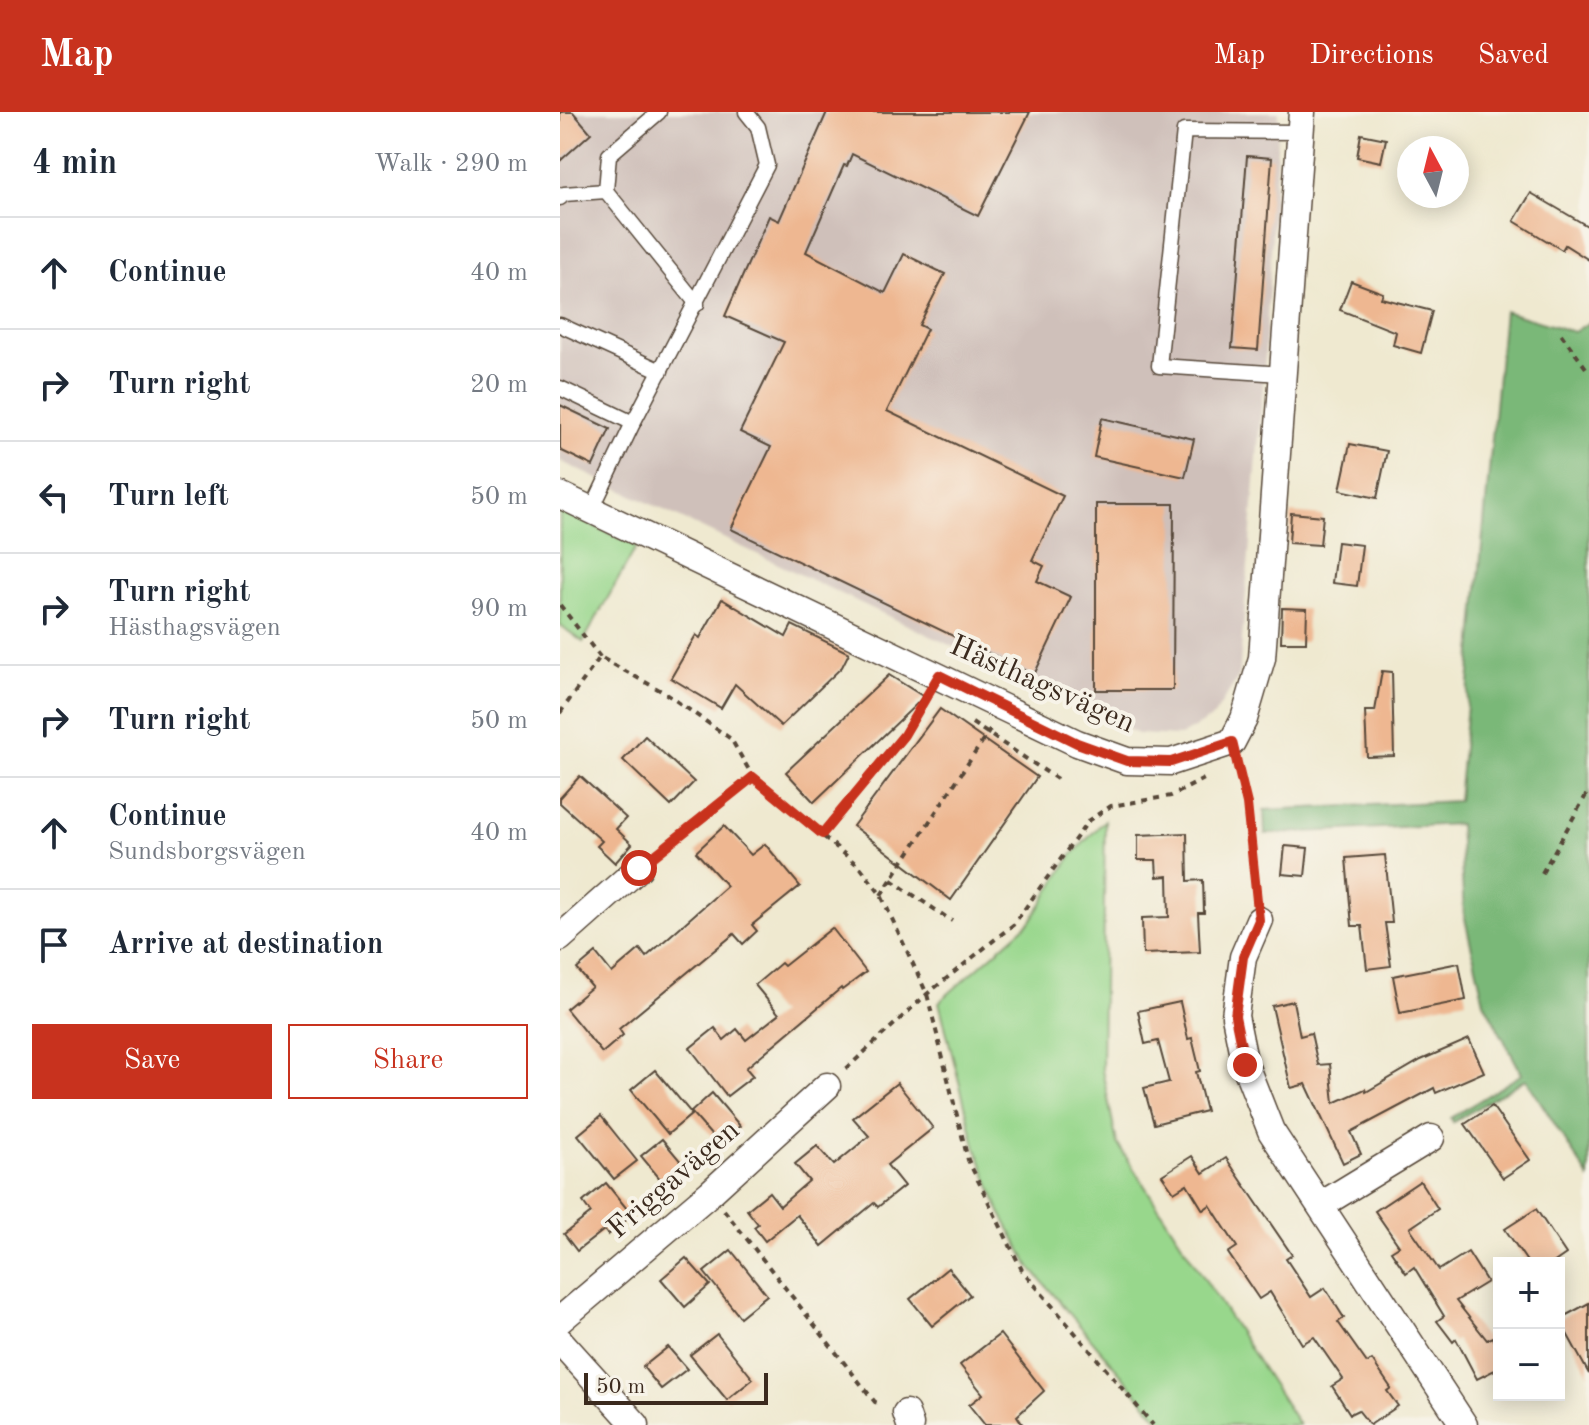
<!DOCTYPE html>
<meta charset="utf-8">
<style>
body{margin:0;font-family:"Old Standard TT",serif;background:#f6f6f7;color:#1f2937}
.controls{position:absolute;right:24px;bottom:24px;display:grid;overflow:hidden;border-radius:0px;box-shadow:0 4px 20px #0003}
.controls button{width:72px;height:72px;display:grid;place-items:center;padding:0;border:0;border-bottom:2px solid #e0e1e3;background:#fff;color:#1f2937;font:40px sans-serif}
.compass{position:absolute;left:837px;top:24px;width:72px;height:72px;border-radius:50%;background:#fff;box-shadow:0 4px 20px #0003;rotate:353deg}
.scale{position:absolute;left:24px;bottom:20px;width:184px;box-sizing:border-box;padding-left:8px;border:4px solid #3b2a1e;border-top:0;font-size:22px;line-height:28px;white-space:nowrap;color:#3b2a1e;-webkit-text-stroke:6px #f7f3e8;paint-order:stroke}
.stop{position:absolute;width:24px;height:24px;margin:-18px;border:6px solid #c8321e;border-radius:50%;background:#fff}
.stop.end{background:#c8321e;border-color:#fff;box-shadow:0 2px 8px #0008}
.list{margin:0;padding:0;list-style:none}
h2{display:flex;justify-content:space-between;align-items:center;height:104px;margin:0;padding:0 32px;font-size:34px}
h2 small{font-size:26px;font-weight:400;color:#747a83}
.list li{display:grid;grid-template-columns:52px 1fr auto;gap:24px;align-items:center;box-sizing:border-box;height:112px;padding:0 32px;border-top:2px solid #e0e1e3}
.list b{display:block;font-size:30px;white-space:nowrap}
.list p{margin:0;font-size:26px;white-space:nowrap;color:#747a83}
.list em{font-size:26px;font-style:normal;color:#747a83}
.actions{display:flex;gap:16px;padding:24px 32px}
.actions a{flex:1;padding:18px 0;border:2px solid #c8321e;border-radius:0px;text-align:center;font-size:28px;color:#c8321e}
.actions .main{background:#c8321e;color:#fff}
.icon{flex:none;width:44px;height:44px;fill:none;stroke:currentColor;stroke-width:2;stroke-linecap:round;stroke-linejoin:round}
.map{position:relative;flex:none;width:1029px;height:1313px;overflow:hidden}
header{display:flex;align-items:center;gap:48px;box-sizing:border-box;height:112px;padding:0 40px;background:#c8321e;color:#fff}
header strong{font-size:38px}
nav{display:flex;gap:44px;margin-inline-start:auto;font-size:28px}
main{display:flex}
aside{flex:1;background:#fff}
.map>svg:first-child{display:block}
</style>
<header>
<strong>Map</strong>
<nav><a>Map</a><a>Directions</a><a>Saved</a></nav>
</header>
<main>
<aside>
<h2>4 min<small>Walk · 290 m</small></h2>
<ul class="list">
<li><svg class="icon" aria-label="ahead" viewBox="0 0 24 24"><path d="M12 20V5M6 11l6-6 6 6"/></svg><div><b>Continue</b></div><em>40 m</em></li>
<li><svg class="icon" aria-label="right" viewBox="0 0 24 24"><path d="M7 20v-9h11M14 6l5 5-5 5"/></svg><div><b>Turn right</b></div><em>20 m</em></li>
<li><svg class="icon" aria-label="left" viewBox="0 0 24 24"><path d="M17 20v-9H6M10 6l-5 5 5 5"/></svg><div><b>Turn left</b></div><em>50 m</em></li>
<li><svg class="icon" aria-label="right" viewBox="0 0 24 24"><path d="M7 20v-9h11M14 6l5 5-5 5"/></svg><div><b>Turn right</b><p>Hästhagsvägen</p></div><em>90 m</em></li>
<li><svg class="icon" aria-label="right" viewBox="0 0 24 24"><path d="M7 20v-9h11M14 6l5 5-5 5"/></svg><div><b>Turn right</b></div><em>50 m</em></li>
<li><svg class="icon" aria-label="ahead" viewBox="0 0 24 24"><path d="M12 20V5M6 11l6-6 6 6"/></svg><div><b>Continue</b><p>Sundsborgsvägen</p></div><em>40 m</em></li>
<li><svg class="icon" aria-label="arrive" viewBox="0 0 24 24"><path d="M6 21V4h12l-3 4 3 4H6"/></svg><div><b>Arrive at destination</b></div></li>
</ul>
<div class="actions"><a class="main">Save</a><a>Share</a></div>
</aside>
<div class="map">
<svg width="1029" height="1313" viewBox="0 0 1029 1313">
<rect width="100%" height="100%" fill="#f7f3e8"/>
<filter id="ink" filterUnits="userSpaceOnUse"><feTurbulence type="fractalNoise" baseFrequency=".0125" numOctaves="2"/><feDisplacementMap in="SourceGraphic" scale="16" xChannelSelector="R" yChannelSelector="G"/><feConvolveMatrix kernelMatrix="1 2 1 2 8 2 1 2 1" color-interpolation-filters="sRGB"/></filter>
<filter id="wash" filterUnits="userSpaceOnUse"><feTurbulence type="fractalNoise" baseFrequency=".006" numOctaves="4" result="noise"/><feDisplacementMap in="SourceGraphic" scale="32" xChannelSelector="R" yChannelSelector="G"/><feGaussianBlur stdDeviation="1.8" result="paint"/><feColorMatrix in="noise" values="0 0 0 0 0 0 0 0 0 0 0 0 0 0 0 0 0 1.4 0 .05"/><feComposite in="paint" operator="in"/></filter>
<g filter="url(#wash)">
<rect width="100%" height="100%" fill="#efe9d0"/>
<polygon fill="#cfc0ba" points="0,0 719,0 704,260 679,564 653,605 620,624 578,622 0,349"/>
<g fill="#98d78c" stroke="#6a8055" stroke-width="2">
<polygon points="0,398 77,434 23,530 0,513"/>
<polygon points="545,708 542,958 557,1031 739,1313 604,1313 470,1155 440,1100 415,1033 379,890 471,809 511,744"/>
</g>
<polygon fill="#7ab878" stroke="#5a714b" stroke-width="2" points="944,199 1014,220 1029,210 1029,1066 966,967 893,1010 891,1006 962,962 924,890 904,802 899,712 705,722 704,698 898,689"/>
<g id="blocks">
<g fill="#eeb791">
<polygon points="0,0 13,0 31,21 0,49"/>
<polygon points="267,0 470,0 418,104 292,42 287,54 284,53 246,140 325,181 344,142 385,162 359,213 367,217 327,299 503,384 472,448 484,454 477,469 511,485 474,563 171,417 211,335 180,320 224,230 165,204 209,104 219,109"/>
<polygon points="801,22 826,27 821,50 797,45"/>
<polygon points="687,44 712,46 698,238 672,236"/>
<polygon points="971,81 1029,115 1029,148 1005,133 1002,138 954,109"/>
<polygon points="791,169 823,181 821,186 872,199 861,241 833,233 836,220 780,198"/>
<polygon points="0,293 50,317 33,354 0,338"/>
<polygon points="542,306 634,327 625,365 534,345"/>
<polygon points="790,332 827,339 817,386 780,378"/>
<polygon points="536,392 614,392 613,578 536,578"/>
<polygon points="731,401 763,404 760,433 729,431"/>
<polygon points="777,430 802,433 797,474 772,471"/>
<polygon points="162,487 226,525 232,513 289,541 282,555 221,614 175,572 161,596 111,566 136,523 140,526"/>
<polygon points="722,496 747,497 746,530 721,530"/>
<polygon points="822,559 832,560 834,644 807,645 805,599 815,599"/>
<polygon points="329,563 364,585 254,690 226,660"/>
<polygon points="380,597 477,665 391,788 293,714"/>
<polygon points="85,624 134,670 111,694 63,648"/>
<polygon points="20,664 66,706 56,717 72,732 55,751 37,734 42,729 0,691 0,686"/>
<polygon points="164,714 191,743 205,732 240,774 192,813 197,819 183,832 174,822 59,917 63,923 42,941 6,897 32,875 17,857 36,841 52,861 80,837 86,845 167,774 136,740"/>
<polygon points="627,721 628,769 643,768 644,801 638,801 640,840 583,842 582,806 609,805 608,764 597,765 596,748 578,748 578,723"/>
<polygon points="725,734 748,736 745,764 722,762"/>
<polygon points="825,743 832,811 825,811 831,854 807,857 802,814 792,814 786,746"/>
<polygon points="272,816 306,860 282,878 281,876 186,956 193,964 167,984 130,936 155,916 164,928 177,917 186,928 219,902 195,873 221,851 224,854"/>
<polygon points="899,851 906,888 840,901 833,864"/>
<polygon points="733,889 740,924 751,921 758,953 770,952 774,991 805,977 806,980 861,948 909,927 924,960 876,981 874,976 791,1020 801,1042 783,1051 746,972 731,976 712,894"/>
<polygon points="620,890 628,927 632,926 640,959 636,960 646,999 594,1012 584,976 609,970 598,929 585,932 578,899"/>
<polygon points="95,958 132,1002 108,1022 71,978"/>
<polygon points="337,971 373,1016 327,1053 344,1074 318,1095 314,1091 262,1134 237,1103 205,1129 194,1115 198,1112 187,1098 209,1080 220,1094 249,1069 235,1052 257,1034 274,1053 309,1024 293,1006"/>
<polygon points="152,981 180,1014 159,1032 131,1000"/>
<polygon points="932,994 970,1048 943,1066 905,1012"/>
<polygon points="41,1004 77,1049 54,1067 18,1023"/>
<polygon points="102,1027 127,1057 106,1074 81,1044"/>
<polygon points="632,1044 643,1061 666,1046 732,1143 726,1147 751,1185 765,1176 784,1206 778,1210 807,1251 812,1248 831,1276 827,1279 838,1294 810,1313 798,1298 790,1302 772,1274 783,1267 754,1225 742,1232 710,1180 699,1187 668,1141 677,1135 650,1093 643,1098 627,1072 614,1080 602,1063"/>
<polygon points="860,1069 878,1097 850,1116 879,1158 908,1140 927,1170 896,1189 927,1228 933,1225 939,1238 939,1256 917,1267 896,1227 893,1230 877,1209 884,1204 854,1155 846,1161 831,1139 839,1134 815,1099"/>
<polygon points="46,1071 72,1103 48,1123 44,1118 17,1139 4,1122 31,1101 23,1090"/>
<polygon points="976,1097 1006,1142 993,1151 968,1151 945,1117"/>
<polygon points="171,1138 207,1183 180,1205 144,1160"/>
<polygon points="126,1146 150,1173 125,1195 101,1167"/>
<polygon points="388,1156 410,1183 372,1214 350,1187"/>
<polygon points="1029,1191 1029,1262 999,1207"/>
<polygon points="157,1222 193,1267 167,1288 130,1243"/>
<polygon points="440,1222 484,1279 457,1304 463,1313 425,1313 409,1293 423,1282 400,1253"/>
<polygon points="108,1235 127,1257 101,1277 83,1255"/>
</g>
</g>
</g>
<g filter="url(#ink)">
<use href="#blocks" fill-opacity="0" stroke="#564739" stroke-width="2"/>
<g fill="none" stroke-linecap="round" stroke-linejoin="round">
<g stroke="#564739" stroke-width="17">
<g id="service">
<polyline points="99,0 49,43 46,79 137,192"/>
<polyline points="0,86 4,82 46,79"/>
<polyline points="0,213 101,259"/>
<polyline points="723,262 599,254 624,19 741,20"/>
<polyline points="0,276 73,311"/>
<polyline points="31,399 73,311 207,53 198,15 186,0"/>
</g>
</g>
<g stroke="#564739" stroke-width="29">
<g id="minor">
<polyline points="0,383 517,631 567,649 611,650 672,630 684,607 702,546 742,0"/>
<polyline points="699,808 683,845 675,904 685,953 711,1019 904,1313"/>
<polyline points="0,826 79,756"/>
<polyline points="761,1093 871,1026"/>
<polyline points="0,1208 150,1081 267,974"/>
<polyline points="0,1229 76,1313"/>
<polyline points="346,1301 350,1313"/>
</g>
</g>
<g stroke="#564739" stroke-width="4" stroke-dasharray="6 6" stroke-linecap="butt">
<polyline points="1001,222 1029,260"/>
<polyline points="0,493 40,545"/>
<polyline points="0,601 40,545 105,581 171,627 193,665 301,756 321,783 367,882 408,1048 462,1158 593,1313"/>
<polyline points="412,611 497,667"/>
<polyline points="678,656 687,692 697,785"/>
<polyline points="262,722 344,623 367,584"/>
<polyline points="97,742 193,665"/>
<polyline points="982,761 1029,678"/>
<polyline points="331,768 392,809"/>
<polyline points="321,783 430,618"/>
<polyline points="286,957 367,882 453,813 529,708 551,694 611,684 644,667"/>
<polyline points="164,1098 315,1290 322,1292"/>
</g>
<use href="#service" stroke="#fff" stroke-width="14"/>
<use href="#minor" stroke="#fff" stroke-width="26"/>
</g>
</g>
<g fill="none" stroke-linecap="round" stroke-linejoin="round" filter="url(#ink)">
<polyline stroke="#c8321e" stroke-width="10" points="79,756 193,665 262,722 344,623 379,563 517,631 567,649 611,650 672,630 687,692 699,808 683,845 675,904 685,953"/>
</g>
<g text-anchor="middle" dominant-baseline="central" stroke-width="8" stroke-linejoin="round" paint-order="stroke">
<g font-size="30" fill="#3b2a1e" stroke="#f7f3e8">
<text transform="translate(482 573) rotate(24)">Hästhagsvägen</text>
<text transform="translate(114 1068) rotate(-41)">Friggavägen</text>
</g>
</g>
</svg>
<div class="controls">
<button>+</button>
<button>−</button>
</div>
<svg class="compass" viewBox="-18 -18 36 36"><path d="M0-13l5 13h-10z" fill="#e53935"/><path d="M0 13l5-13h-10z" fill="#747a83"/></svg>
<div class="scale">50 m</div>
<div class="stop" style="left:79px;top:756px"></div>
<div class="stop end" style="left:685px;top:953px"></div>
</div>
</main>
